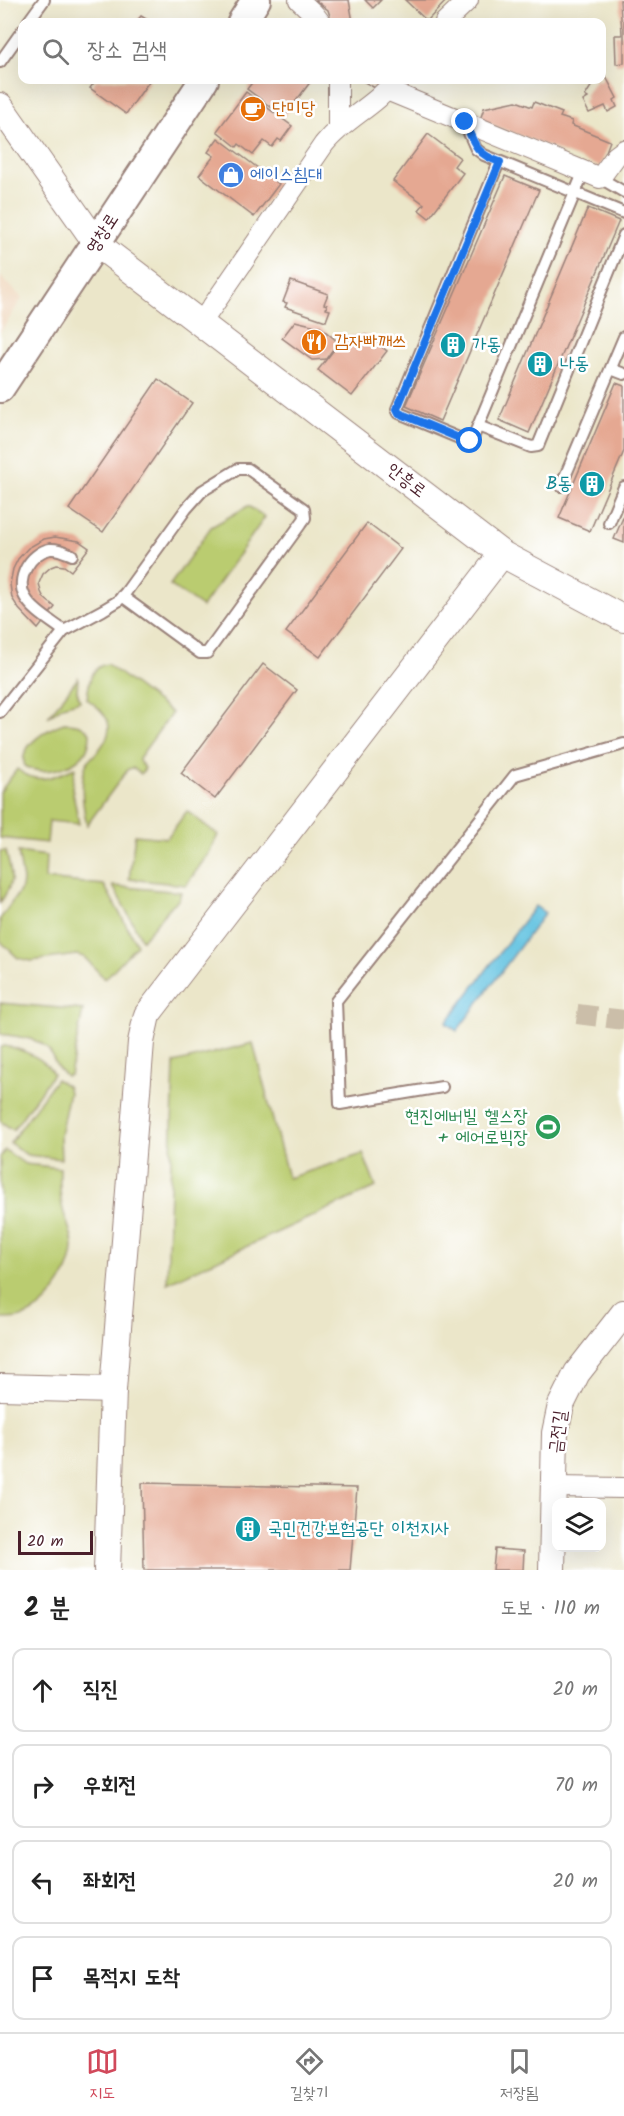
<!DOCTYPE html>
<html lang="ko">
<meta charset="utf-8">
<style>
body{margin:0;font-family:Kalam,"Poor Story",sans-serif;background:#f2f2f2;color:#222}
.controls{position:absolute;right:18px;bottom:18px;display:grid;overflow:hidden;border-radius:12px;box-shadow:0 6px 24px #0002}
.controls button{width:54px;height:54px;display:grid;place-items:center;padding:0;border:0;border-bottom:2px solid #e0e0e0;background:#fff;color:#222;font:30px sans-serif}
.scale{position:absolute;left:18px;bottom:15px;width:75px;box-sizing:border-box;padding-left:6px;border:3px solid #4a1f2b;border-top:0;font-size:16px;line-height:21px;white-space:nowrap;color:#4a1f2b;-webkit-text-stroke:4px #fff;paint-order:stroke}
.stop{position:absolute;width:18px;height:18px;margin:-14px;border:4px solid #1a73e8;border-radius:50%;background:#fff}
.stop.end{background:#1a73e8;border-color:#fff;box-shadow:0 2px 6px #0008}
.list{margin:0;padding:0;list-style:none}
h2{display:flex;justify-content:space-between;align-items:center;height:78px;margin:0;padding:0 24px;font-size:26px}
h2 small{font-size:20px;font-weight:400;color:#767676}
.list li{display:grid;grid-template-columns:39px 1fr auto;gap:18px;align-items:center;box-sizing:border-box;height:84px;margin:0 12px 12px;padding:0 12px;border:2px solid #e0e0e0;border-radius:12px}
.list b{display:block;font-size:22px;white-space:nowrap}
.list em{font-size:20px;font-style:normal;color:#767676}
.icon{flex:none;width:33px;height:33px;fill:none;stroke:currentColor;stroke-width:2;stroke-linecap:round;stroke-linejoin:round}
.map{position:relative;flex:none;width:624px;height:1570px;overflow:hidden}
.search{position:absolute;background:#fff;box-shadow:0 6px 24px #0002;left:18px;right:18px;top:18px;height:66px;display:flex;align-items:center;gap:15px;box-sizing:border-box;padding:0 21px;border-radius:12px;color:#767676;font-size:22px}
.sheet{height:462px;background:#fff}
nav{display:flex;justify-content:space-around;align-items:center;box-sizing:border-box;height:84px;border-top:2px solid #e0e0e0;background:#fff;font-size:16px;color:#767676}
nav a{display:grid;justify-items:center;gap:3px}
nav .on{color:#d1495b}
.map>svg:first-child{display:block}
</style>
<div class="map">
<svg width="624" height="1570" viewBox="0 0 624 1570">
<rect width="100%" height="100%" fill="#fff"/>
<filter id="ink" filterUnits="userSpaceOnUse"><feTurbulence type="fractalNoise" baseFrequency=".0167" numOctaves="2"/><feDisplacementMap in="SourceGraphic" scale="12" xChannelSelector="R" yChannelSelector="G"/><feConvolveMatrix kernelMatrix="1 2 1 2 8 2 1 2 1" color-interpolation-filters="sRGB"/></filter>
<filter id="wash" filterUnits="userSpaceOnUse"><feTurbulence type="fractalNoise" baseFrequency=".008" numOctaves="4" result="noise"/><feDisplacementMap in="SourceGraphic" scale="24" xChannelSelector="R" yChannelSelector="G"/><feGaussianBlur stdDeviation="1.35" result="paint"/><feColorMatrix in="noise" values="0 0 0 0 0 0 0 0 0 0 0 0 0 0 0 0 0 1.4 0 .05"/><feComposite in="paint" operator="in"/></filter>
<g filter="url(#wash)">
<rect width="100%" height="100%" fill="#ebe6c9"/>
<polygon fill="#efd6bb" points="0,276 22,298 0,333"/>
<g fill="#bacc6f" stroke="#82764d" stroke-width="1.5">
<polygon points="248,506 265,517 202,607 170,585 211,527"/>
<path d="M107 664 172 713 139 758V761L145 768 141 774 133 768 128 769 87 825C83 808 80 786 85 768 86 761 92 758 96 753 118 730 110 715 87 699 89 684 89 667 107 664Z"/>
<polygon points="78,678 77,691 80,701 63,706 48,717"/>
<path d="M64 723C75 723 83 724 90 733 90 741 88 749 83 755 70 769 41 776 25 766 17 746 49 728 64 723Z"/>
<path d="M75 768 72 788 79 824 49 821 47 843 0 838V792L17 769C38 786 53 777 75 768Z"/>
<polygon points="187,811 218,835 209,853 186,885 129,879 135,835 167,838"/>
<path d="M0 851H6C12 878 16 879 0 903Z"/>
<polygon points="18,852 46,856 45,879 104,885 137,945 105,979 84,957 77,955 31,961 18,958 0,941 0,919 22,888 23,880"/>
<polygon points="113,886 181,892 179,899 170,907 142,940"/>
<path d="M0 1003 83 1010 70 1075 66 1076C54 1066 57 1064 50 1052 41 1037 16 1037 0 1034Z"/>
<polygon points="253,1043 288,1178 363,1154 376,1187 167,1283 174,1063"/>
<path d="M5 1046C21 1049 46 1058 53 1074L13 1130 0 1121V1047Z"/>
<polygon points="56,1079 67,1086 69,1092 60,1136 61,1159 27,1155 10,1143"/>
<path d="M5 1150 25 1164 60 1168C60 1180 59 1193 62 1205 64 1218 72 1231 73 1245 74 1268 51 1303 31 1313 21 1319 11 1319 0 1319V1157Z"/>
</g>
<polygon fill="#63c3e1" stroke="#567186" stroke-width="1.5" points="535,906 545,913 457,1031 446,1023"/>
<g id="blocks">
<g fill="#e5a892">
<polygon points="315,0 349,0 353,22 332,22 328,10"/>
<polygon points="365,0 381,0 373,8"/>
<polygon points="405,0 447,0 427,21"/>
<polygon points="620,0 624,0 624,63 616,64 615,35 622,35"/>
<polygon points="301,15 305,22 296,22"/>
<polygon points="141,16 151,22 136,22"/>
<polygon points="604,73 617,98 614,100 617,107 608,112 605,106 589,113 583,101 588,98 585,96 595,80 602,80 602,75"/>
<polygon points="96,80 150,80 126,114 90,88"/>
<polygon points="254,80 310,80 311,81 284,117 247,89"/>
<polygon points="361,80 381,80 375,88"/>
<polygon points="246,92 292,126 281,141 278,139 272,147 264,141 253,155 239,144 237,147 217,131"/>
<polygon points="516,101 532,107 534,102 562,113 560,117 572,121 571,125 610,141 600,167 480,120 484,108"/>
<polygon points="428,134 460,158 454,166 463,173 429,218 419,210 424,204 393,181"/>
<polygon points="218,138 279,184 254,217 199,175 214,156 208,152"/>
<polygon points="505,176 539,190 440,421 406,406"/>
<polygon points="588,208 619,221 529,433 499,420"/>
<polygon points="291,281 328,294 324,304 327,305 326,309 330,310 326,321 285,307 287,303 283,302"/>
<polygon points="295,321 320,327 338,342 326,359 312,360 282,338"/>
<polygon points="366,335 387,351 352,396 318,370 344,337"/>
<polygon points="158,379 192,403 103,532 69,509"/>
<polygon points="616,383 624,386 624,451 590,531 559,518"/>
<polygon points="624,515 624,543 614,539"/>
<polygon points="367,523 401,549 320,657 286,632"/>
<polygon points="55,537 79,541 89,548 71,571 64,566 56,565 51,567 43,574 39,583 41,592 44,598 55,607 38,629 19,609 12,598 10,584 13,569 18,559 28,548 44,539"/>
<polygon points="263,664 297,690 215,799 181,773"/>
<polygon points="142,1483 357,1488 350,1570 144,1570"/>
<polygon points="495,1549 524,1551 523,1570 493,1570"/>
</g>
</g>
</g>
<g filter="url(#ink)">
<use href="#blocks" fill-opacity="0" stroke="#9a827a" stroke-width="1.5"/>
<g fill="none" stroke-linecap="round" stroke-linejoin="round">
<polyline stroke="#cbbea9" stroke-width="20" stroke-dasharray="20 10" stroke-linecap="butt" points="577,1014 624,1020"/>
<g stroke="#9a827a" stroke-width="14">
<g id="service">
<polyline points="28,22 44,0"/>
<polyline points="0,62 22,31"/>
<polyline points="465,124 476,149 484,155 624,213"/>
<polyline points="584,171 478,426 531,447 538,446 624,235"/>
<polyline points="600,178 624,192"/>
<polyline points="611,369 624,374"/>
<polyline points="478,426 472,440 466,441 399,413 397,409 499,162"/>
<polyline points="561,486 624,337"/>
<polyline points="609,523 624,487"/>
<path d="M64 631C51 621 33 611 25 597 15 579 30 553 50 549 58 548 65 552 72 555"/>
<polyline points="0,712 64,631 103,610 118,601 126,592 186,509 202,491 238,469 248,469 304,509 305,518 207,653 200,653 122,596"/>
<polyline points="442,1087 340,1104 336,1001 515,775 624,744"/>
</g>
</g>
<g stroke="#9a827a" stroke-width="22">
<g id="minor">
<polyline points="299,0 314,14 320,22"/>
<polyline points="445,22 468,0"/>
<polyline points="387,90 600,178 616,156 624,150"/>
<polyline points="338,128 338,80"/>
<path d="M201 323 324 144C345 118 376 106 395 80"/>
<polyline points="554,1487 624,1488"/>
</g>
</g>
<g stroke="#9a827a" stroke-width="28">
<g id="tertiary">
<polyline points="0,106 97,244 502,554 624,619"/>
<polyline points="0,1387 113,1390"/>
<polyline points="107,1570 113,1390 141,1042 147,1015 502,554"/>
<polyline points="552,1570 555,1433 561,1405 577,1373 624,1313"/>
</g>
</g>
<g stroke="#9a827a" stroke-width="32">
<g id="secondary">
<polyline points="242,22 256,0"/>
<polyline points="0,388 204,80"/>
</g>
</g>
<use href="#service" stroke="#fff" stroke-width="10"/>
<use href="#minor" stroke="#fff" stroke-width="20"/>
<use href="#tertiary" stroke="#fff" stroke-width="26"/>
<use href="#secondary" stroke="#fff" stroke-width="28"/>
</g>
</g>
<g fill="none" stroke-linecap="round" stroke-linejoin="round" filter="url(#ink)">
<path stroke="#1a73e8" stroke-width="8" d="M465 122C474 144 476 154 500 162L397 409 399 413 466 441H470"/>
</g>
<defs>
<g id="cafe-disc" transform="scale(1.35)"><circle r="9.5" fill="#e8710a" stroke="#fff"/><path d="M-5.5-4.5H6V0H3Q3 3.5 0 3.5H-2.5Q-5.5 3.5-5.5 0ZM3-3.2v2h1.7v-2ZM-6 4.5H4V6H-6Z" fill="#fff"/></g>
<g id="shop-disc" transform="scale(1.35)"><circle r="9.5" fill="#3f7fe0" stroke="#fff"/><path d="M-5-2.5h2.3a2.7 3.5 0 0 1 5.4 0H5L5.5 6h-11ZM-1.5-2.5h3a1.5 2.3 0 0 0-3 0Z" fill="#fff"/></g>
<g id="restaurant-disc" transform="scale(1.35)"><circle r="9.5" fill="#e8710a" stroke="#fff"/><path d="M-5-6h1v4h1v-4h1v4h1v-4h1v5L-1.5 .5V6h-2V.5L-5-1ZM5-6V6H3V1.5H1.5Q1.5-4 5-6Z" fill="#fff"/></g>
<g id="building-disc" transform="scale(1.35)"><circle r="9.5" fill="#0f9aa8" stroke="#fff"/><path d="M-4-6H4V6H1V3H-1V6H-4ZM-2.5-4.3h1.7v1.8h-1.7ZM.8-4.3h1.7v1.8H.8ZM-2.5-1h1.7V.8h-1.7ZM.8-1h1.7V.8H.8Z" fill="#fff"/></g>
<g id="stadium-disc" transform="scale(1.35)"><circle r="9.5" fill="#2e9e5b" stroke="#fff"/><path d="M0-5a6.5 5 0 1 0 0 10a6.5 5 0 1 0 0-10ZM-3.5-1.8h7v3.6h-7Z" fill="#fff"/></g>
</defs>
<g fill-rule="evenodd">
<use href="#cafe-disc" x="253" y="109"/>
<use href="#shop-disc" x="231" y="175"/>
<use href="#restaurant-disc" x="314" y="342"/>
<use href="#building-disc" x="453" y="345"/>
<use href="#building-disc" x="540" y="364"/>
<use href="#building-disc" x="592" y="484"/>
<use href="#stadium-disc" x="548" y="1127"/>
<use href="#building-disc" x="248" y="1529"/>
</g>
<g text-anchor="middle" dominant-baseline="central" stroke-width="5" stroke-linejoin="round" paint-order="stroke">
<g font-size="18" fill="#c56008" stroke="#fff" text-anchor="start">
<text x="272" y="109">단미당</text>
<text x="334" y="342">감자빠깨쓰</text>
</g>
<g font-size="18" fill="#366cbe" stroke="#fff" text-anchor="start">
<text x="250" y="175">에이스침대</text>
</g>
<g font-size="18" fill="#4a1f2b" stroke="#fff">
<text transform="translate(103 234) rotate(-57)">영창로</text>
<text transform="translate(406 481) rotate(38)">안흥로</text>
<text transform="translate(559 1432) rotate(-83)">금전길</text>
</g>
<g font-size="18" fill="#0d838f" stroke="#fff" text-anchor="start">
<text x="472" y="345">가동</text>
<text x="560" y="364">나동</text>
<text x="572" y="484" text-anchor="end">B동</text>
<text x="268" y="1529">국민건강보험공단 이천지사</text>
</g>
<g font-size="18" fill="#27864d" stroke="#fff" text-anchor="end">
<text x="528" y="1117">현진에버빌 헬스장<tspan x="528" dy="21">+ 에어로빅장</tspan></text>
</g>
</g>
</svg>
<div class="controls">
<button><svg class="icon" aria-label="layers" viewBox="0 0 24 24"><path d="M12 4l9 5-9 5-9-5zM3 14l9 5 9-5"/></svg></button>
</div>
<div class="scale">20 m</div>
<div class="stop" style="left:470px;top:441px"></div>
<div class="stop end" style="left:465px;top:122px"></div>
<div class="search"><svg class="icon" aria-label="search" viewBox="0 0 24 24"><circle cx="10" cy="10" r="6"/><path d="M15 15l6 6"/></svg>장소 검색</div>
</div>
<section class="sheet">
<h2>2 분<small>도보 · 110 m</small></h2>
<ul class="list">
<li><svg class="icon" aria-label="ahead" viewBox="0 0 24 24"><path d="M12 20V5M6 11l6-6 6 6"/></svg><div><b>직진</b></div><em>20 m</em></li>
<li><svg class="icon" aria-label="right" viewBox="0 0 24 24"><path d="M7 20v-9h11M14 6l5 5-5 5"/></svg><div><b>우회전</b></div><em>70 m</em></li>
<li><svg class="icon" aria-label="left" viewBox="0 0 24 24"><path d="M17 20v-9H6M10 6l-5 5 5 5"/></svg><div><b>좌회전</b></div><em>20 m</em></li>
<li><svg class="icon" aria-label="arrive" viewBox="0 0 24 24"><path d="M6 21V4h12l-3 4 3 4H6"/></svg><div><b>목적지 도착</b></div></li>
</ul>
</section>
<nav>
<a class="on"><svg class="icon" aria-label="map" viewBox="0 0 24 24"><path d="M3 6l6-2 6 2 6-2v14l-6 2-6-2-6 2zM9 4v14M15 6v14"/></svg>지도</a>
<a><svg class="icon" aria-label="directions" viewBox="0 0 24 24"><path d="M12 3l9 9-9 9-9-9zM9 14v-3h6M13 9l2 2-2 2"/></svg>길찾기</a>
<a><svg class="icon" aria-label="saved" viewBox="0 0 24 24"><path d="M7 4h10v16l-5-4-5 4z"/></svg>저장됨</a>
</nav>
